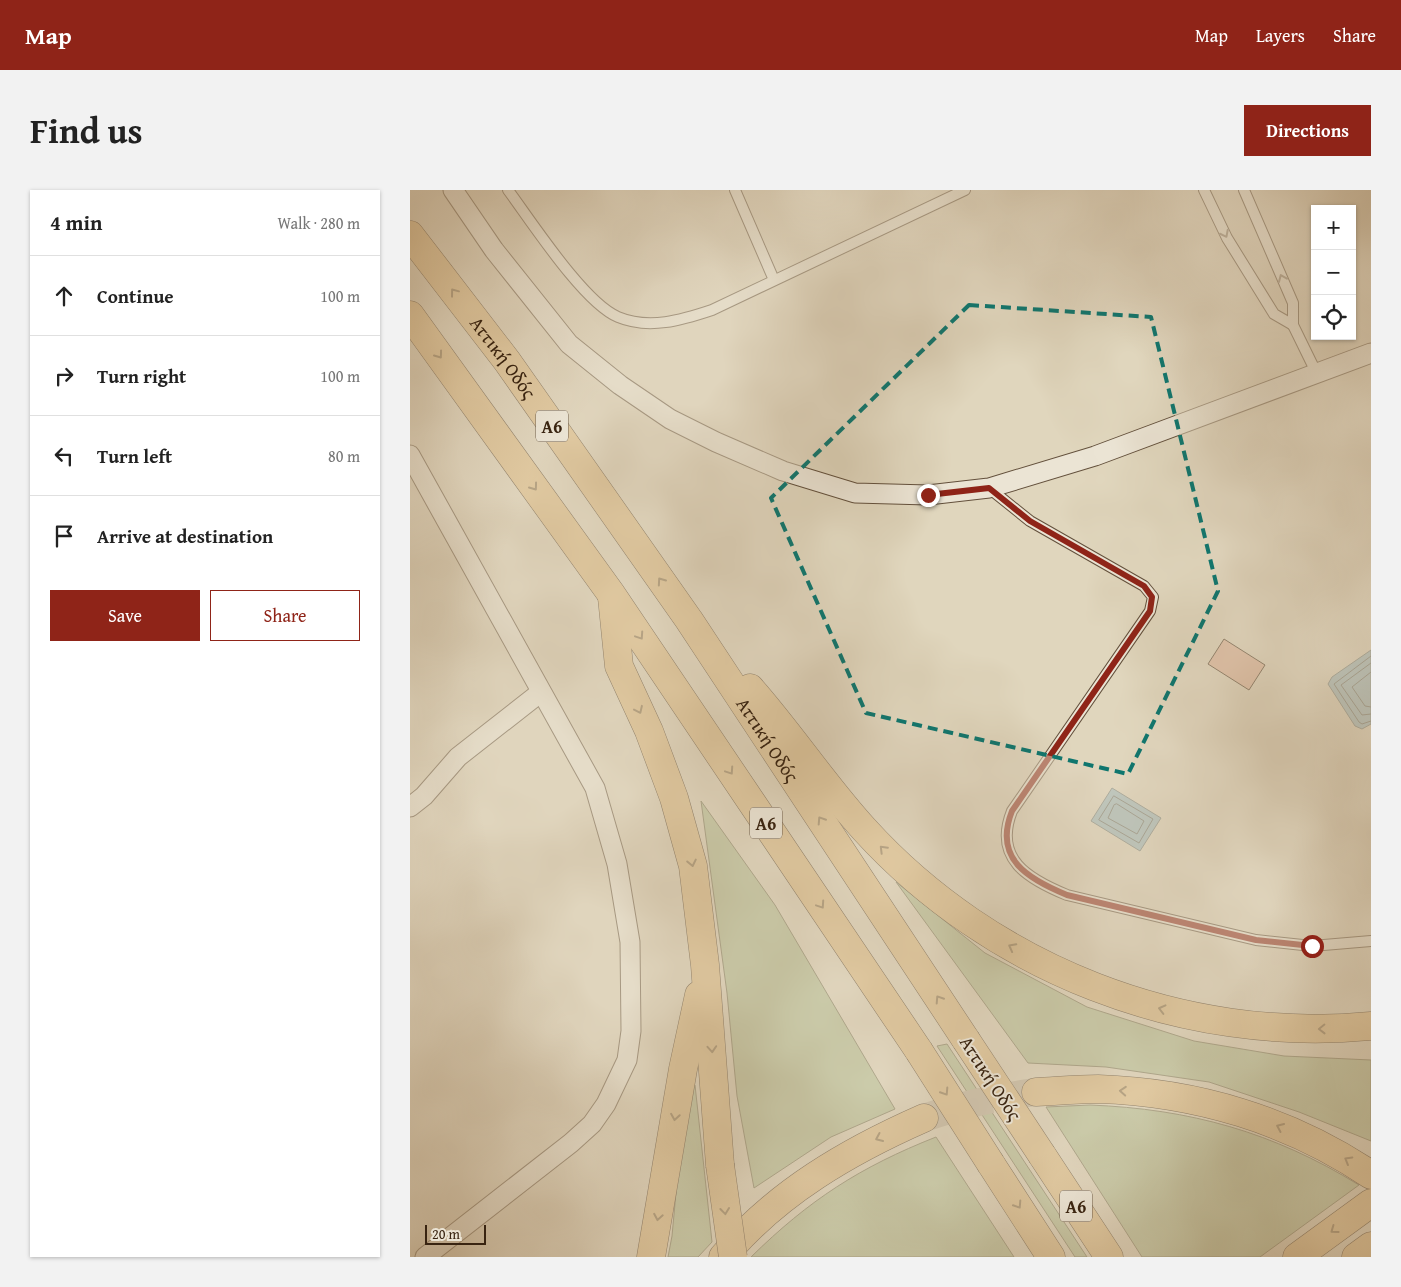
<!DOCTYPE html>
<meta charset="utf-8">
<style>
body{margin:0;font-family:"Gentium Book Plus",serif;background:#f2f2f2;color:#222}
.controls{position:absolute;right:15px;top:15px;display:grid;overflow:hidden;border-radius:0px;box-shadow:0 1px 4px #0004}
.controls button{width:45px;height:45px;display:grid;place-items:center;padding:0;border:0;border-bottom:1px solid #e0e0e0;background:#fff;color:#222;font:25px sans-serif}
.scale{position:absolute;left:15px;bottom:12px;width:61px;box-sizing:border-box;padding-left:5px;border:2px solid #392411;border-top:0;font-size:14px;line-height:18px;white-space:nowrap;color:#392411;-webkit-text-stroke:4px #ebe4d4;paint-order:stroke}
.stop{position:absolute;width:15px;height:15px;margin:-11px;border:4px solid #8f2418;border-radius:50%;background:#fff}
.stop.end{background:#8f2418;border-color:#fff;box-shadow:0 1px 5px #0008}
.list{margin:0;padding:0;list-style:none}
h2{display:flex;justify-content:space-between;align-items:center;height:65px;margin:0;padding:0 20px;font-size:21px}
h2 small{font-size:16px;font-weight:400;color:#767676}
.list li{display:grid;grid-template-columns:32px 1fr auto;gap:15px;align-items:center;box-sizing:border-box;height:80px;padding:0 20px;border-top:1px solid #e0e0e0}
.list b{display:block;font-size:19px;white-space:nowrap}
.list em{font-size:16px;font-style:normal;color:#767676}
.actions{display:flex;gap:10px;padding:15px 20px}
.actions a{flex:1;padding:11px 0;border:1px solid #8f2418;border-radius:0px;text-align:center;font-size:18px;color:#8f2418}
.actions .main{background:#8f2418;color:#fff}
.icon{flex:none;width:28px;height:28px;fill:none;stroke:currentColor;stroke-width:2;stroke-linecap:round;stroke-linejoin:round}
.map{position:relative;flex:none;width:961px;height:1067px;overflow:hidden;border-radius:0px}
header{display:flex;align-items:center;gap:30px;box-sizing:border-box;height:70px;padding:0 25px;background:#8f2418;color:#fff}
header strong{font-size:24px}
nav{display:flex;gap:28px;margin-inline-start:auto;font-size:18px}
.intro{display:flex;align-items:center;justify-content:space-between;box-sizing:border-box;height:120px;padding:0 30px}
h1{margin:0;font-size:35px}
.button{padding:12px 22px;border-radius:0px;background:#8f2418;color:#fff;font-size:18px;font-weight:700}
main{display:flex;gap:30px;padding:0 30px}
aside{flex:1;background:#fff;border-radius:0px;box-shadow:0 1px 4px #0004}
.map>svg:first-child{display:block}
</style>
<header>
<strong>Map</strong>
<nav><a>Map</a><a>Layers</a><a>Share</a></nav>
</header>
<div class="intro"><h1>Find us</h1><a class="button">Directions</a></div>
<main>
<aside>
<h2>4 min<small>Walk · 280 m</small></h2>
<ul class="list">
<li><svg class="icon" aria-label="ahead" viewBox="0 0 24 24"><path d="M12 20V5M6 11l6-6 6 6"/></svg><div><b>Continue</b></div><em>100 m</em></li>
<li><svg class="icon" aria-label="right" viewBox="0 0 24 24"><path d="M7 20v-9h11M14 6l5 5-5 5"/></svg><div><b>Turn right</b></div><em>100 m</em></li>
<li><svg class="icon" aria-label="left" viewBox="0 0 24 24"><path d="M17 20v-9H6M10 6l-5 5 5 5"/></svg><div><b>Turn left</b></div><em>80 m</em></li>
<li><svg class="icon" aria-label="arrive" viewBox="0 0 24 24"><path d="M6 21V4h12l-3 4 3 4H6"/></svg><div><b>Arrive at destination</b></div></li>
</ul>
<div class="actions"><a class="main">Save</a><a>Share</a></div>
</aside>
<div class="map">
<svg width="961" height="1067" viewBox="0 0 961 1067">
<rect width="100%" height="100%" fill="#e0d6bd"/>
<filter id="stains"><feTurbulence type="fractalNoise" baseFrequency=".004" numOctaves="4"/><feColorMatrix values="0 0 0 0 .2 0 0 0 0 .09 0 0 0 0 .02 0 0 0 .5 -.17"/></filter>
<radialGradient id="worn" r=".72"><stop offset=".6" stop-color="#630" stop-opacity="0"/><stop offset="1" stop-color="#630" stop-opacity=".3"/></radialGradient>
<g fill="#b1be92" stroke="#757152">
<polygon points="291,611 365,715 485,919 421,947 344,998 327,906 317,803"/>
<polygon points="486,692 575,763 677,817 784,851 874,866 961,870 961,951 889,922 799,892 696,877 618,873"/>
<polygon points="537,854 677,1067 665,1067 527,856"/>
<polygon points="276,895 285,895 302,1052 288,1067 258,1067 262,1046"/>
<path d="M680 915C780 919 863 942 949 995L850 1067H732L636 917Z"/>
<path d="M526 947 604 1067H341C399 1010 450 977 526 947Z"/>
</g>
<g fill="#99b6bc" stroke="#737c78">
<polygon points="961,460 961,534 952,539 945,536 918,494 922,487"/>
<polygon points="702,598 751,628 730,661 681,631"/>
</g>
<g fill="none" stroke-linecap="round" stroke-linejoin="round">
<g stroke="#696d66" stroke-width="1">
<polyline points="961,466 924,494 949,532 952,534 961,531"/>
<polyline points="961,473 931,495 952,525 961,524"/>
<polyline points="961,482 942,497 955,516 961,517"/>
<polygon points="704,606 743,629 729,653 689,630"/>
<polygon points="707,614 734,631 727,644 698,628 704,615"/>
</g>
</g>
<polygon fill="#dfb094" stroke="#392411" points="814,449 855,475 839,500 798,474"/>
<g fill="none" stroke-linecap="round" stroke-linejoin="round">
<path stroke="#bfb29b" stroke-width="28" stroke-dasharray="28 14" stroke-linecap="butt" d="M514 928C551 915 587 907 626 902"/>
<g stroke="#63503c" stroke-width="12">
<g id="service">
<path d="M98 0C121 31 174 113 208 127 239 140 272 130 302 120L555 0"/>
<polyline points="325,0 364,90"/>
<polyline points="794,0 817,48 864,124 883,135"/>
<polyline points="834,0 883,113 883,135 906,182"/>
<path d="M579 298 620 331 734 396 743 407 740 421 602 621C583 669 618 689 657 705L846 750 902 756 961 751"/>
</g>
</g>
<g stroke="#63503c" stroke-width="21">
<g id="minor">
<polyline points="43,0 84,60 159,154 210,195 260,229 306,252 373,281 445,303 518,305 579,298 685,266 961,163"/>
<polyline points="0,265 185,598 207,674 220,752 221,841 217,870 196,914 182,934 161,953 15,1067"/>
<polyline points="0,617 14,606 48,567 131,502"/>
</g>
</g>
<g stroke="#392411" stroke-width="29">
<g id="motorway">
<path id="s1" d="M0 45 97 171 279 430 556 850"/>
<polyline points="0,125 202,405 509,861"/>
<polyline points="202,407 209,476 239,541 264,608 283,676 295,775 310,975"/>
<path d="M340 498C380 543 413 594 454 639 581 779 773 854 961 836"/>
<path d="M626 902C647 901 667 899 688 899 785 902 880 930 961 985"/>
<polyline points="632,965 699,1067"/>
<polyline points="581,974 641,1067"/>
<polyline points="241,1067 273,879 289,805"/>
<path d="M313 1067C366 1003 439 961 514 928"/>
<polyline points="887,1067 961,1013"/>
<polyline points="946,1067 961,1056"/>
</g>
</g>
<use href="#service" stroke="#ebe4d4" stroke-width="10"/>
<use href="#minor" stroke="#ebe4d4" stroke-width="19"/>
<use href="#motorway" stroke="#e0bb7e" stroke-width="28"/>
<g stroke="#392411" stroke-width="29" stroke-linecap="butt">
<g id="motorway-bridge">
<polyline points="556,850 632,965"/>
<polyline points="509,861 581,974"/>
<polyline points="310,975 323,1067"/>
</g>
</g>
<use href="#motorway-bridge" stroke="#e0bb7e" stroke-width="28"/>
</g>
<defs><path id="oneway-chevron" d="M-2-3.5L2.5 0L-2 3.5" fill="none" stroke-width="1.6" stroke-linecap="round" stroke-linejoin="round" transform="scale(1.25)"/></defs>
<g stroke="#928472">
<use href="#oneway-chevron" transform="translate(815 44) rotate(63)"/>
<use href="#oneway-chevron" transform="translate(872 88) rotate(-113)"/>
</g>
<g stroke="#846842">
<use href="#oneway-chevron" transform="translate(44 102) rotate(-127)"/>
<use href="#oneway-chevron" transform="translate(29 165) rotate(54)"/>
<use href="#oneway-chevron" transform="translate(124 297) rotate(54)"/>
<use href="#oneway-chevron" transform="translate(251 391) rotate(-125)"/>
<use href="#oneway-chevron" transform="translate(230 446) rotate(56)"/>
<use href="#oneway-chevron" transform="translate(229 520) rotate(65)"/>
<use href="#oneway-chevron" transform="translate(320 581) rotate(56)"/>
<use href="#oneway-chevron" transform="translate(411 630) rotate(-123)"/>
<use href="#oneway-chevron" transform="translate(473 659) rotate(-135)"/>
<use href="#oneway-chevron" transform="translate(282 673) rotate(78)"/>
<use href="#oneway-chevron" transform="translate(411 715) rotate(56)"/>
<use href="#oneway-chevron" transform="translate(602 757) rotate(-152)"/>
<use href="#oneway-chevron" transform="translate(529 809) rotate(-123)"/>
<use href="#oneway-chevron" transform="translate(752 819) rotate(-166)"/>
<use href="#oneway-chevron" transform="translate(912 839) rotate(179)"/>
<use href="#oneway-chevron" transform="translate(302 859) rotate(86)"/>
<use href="#oneway-chevron" transform="translate(713 901) rotate(-176)"/>
<use href="#oneway-chevron" transform="translate(535 902) rotate(57)"/>
<use href="#oneway-chevron" transform="translate(265 927) rotate(99)"/>
<use href="#oneway-chevron" transform="translate(870 937) rotate(-156)"/>
<use href="#oneway-chevron" transform="translate(469 948) rotate(156)"/>
<use href="#oneway-chevron" transform="translate(938 970) rotate(-150)"/>
<use href="#oneway-chevron" transform="translate(608 1015) rotate(57)"/>
<use href="#oneway-chevron" transform="translate(315 1021) rotate(83)"/>
<use href="#oneway-chevron" transform="translate(248 1027) rotate(100)"/>
<use href="#oneway-chevron" transform="translate(924 1040) rotate(144)"/>
</g>
<g fill="none" stroke-linecap="round" stroke-linejoin="round">
<path stroke="#8f2418" stroke-width="6" d="M518 305 579 298 620 331 734 396 742 407 740 421 602 621C583 669 618 689 657 705L846 750 902 756"/>
</g>
<path d="M0 0H961V1067H0ZM559 115 741 127 808 401 718 584 456 523 361 308Z" fill="#e0d6bd" fill-opacity=".55" fill-rule="evenodd"/>
<path fill="none" stroke="#0f766e" stroke-width="4" stroke-dasharray="10 6" stroke-linejoin="round" d="M559 115 741 127 808 401 718 584 456 523 361 308Z"/>
<g text-anchor="middle" dominant-baseline="central" stroke-width="4" stroke-linejoin="round" paint-order="stroke">
<g fill="#ebe4d4" stroke="#6e5e4c" stroke-width="1">
<rect x="126" y="220.5" width="32" height="31" rx="4"/>
<rect x="340" y="617.5" width="32" height="31" rx="4"/>
<rect x="650" y="1000.5" width="32" height="31" rx="4"/>
</g>
<g font-size="18" font-weight="bold" fill="#392411">
<text x="142" y="236">Α6</text>
<text x="356" y="633">Α6</text>
<text x="666" y="1016">Α6</text>
</g>
<g font-size="19" fill="#392411" stroke="#ebe4d4">
<text stroke="none"><textPath href="#s1" startOffset="154">Αττική Οδός</textPath></text>
<text stroke="none"><textPath href="#s1" startOffset="619">Αττική Οδός</textPath></text>
<text transform="translate(581 888) rotate(57)">Αττική Οδός</text>
</g>
</g>
<rect width="100%" height="100%" filter="url(#stains)"/>
<rect width="100%" height="100%" fill="url(#worn)"/>
</svg>
<div class="controls">
<button>+</button>
<button>−</button>
<button><svg class="icon" aria-label="locate" viewBox="0 0 24 24"><circle cx="12" cy="12" r="6"/><path d="M12 2v4M12 18v4M2 12h4M18 12h4"/></svg></button>
</div>
<div class="scale">20 m</div>
<div class="stop" style="left:902px;top:756px"></div>
<div class="stop end" style="left:518px;top:305px"></div>
</div>
</main>
